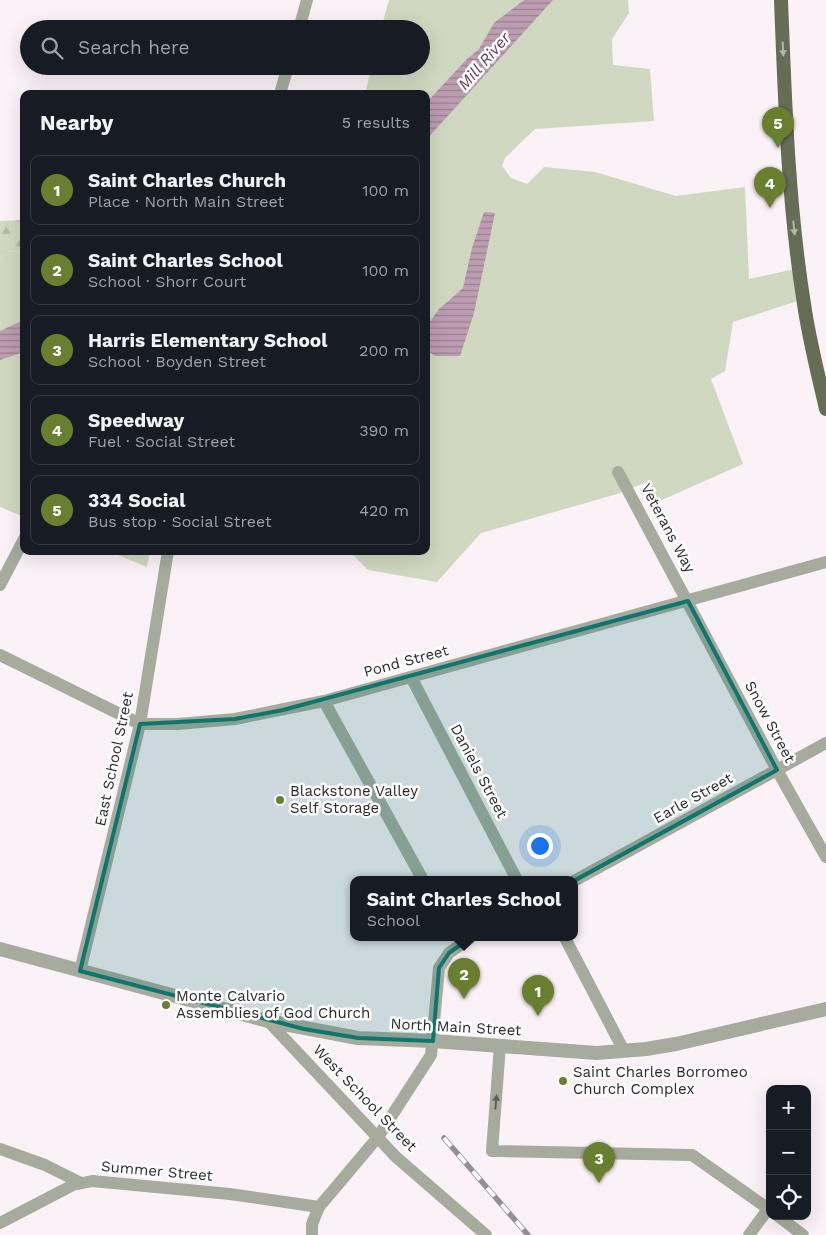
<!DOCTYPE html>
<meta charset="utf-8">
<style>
body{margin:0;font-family:"Work Sans",sans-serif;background:#242831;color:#f1f3f6}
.controls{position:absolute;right:15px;bottom:15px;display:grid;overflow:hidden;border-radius:10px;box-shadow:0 5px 20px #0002}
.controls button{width:45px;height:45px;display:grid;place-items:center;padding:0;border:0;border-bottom:1px solid #363941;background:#171b24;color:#f1f3f6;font:25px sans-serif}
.you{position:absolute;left:539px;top:845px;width:18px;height:18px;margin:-12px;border:4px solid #fff;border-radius:50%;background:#1a73e8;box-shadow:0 0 0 8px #1a73e833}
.badge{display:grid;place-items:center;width:32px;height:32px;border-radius:50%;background:#697f30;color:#fff;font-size:16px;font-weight:700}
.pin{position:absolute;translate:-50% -41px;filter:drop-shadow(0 1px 2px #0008)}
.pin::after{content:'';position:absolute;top:26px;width:18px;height:15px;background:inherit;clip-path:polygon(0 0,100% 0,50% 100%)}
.popup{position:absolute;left:350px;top:876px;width:228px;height:65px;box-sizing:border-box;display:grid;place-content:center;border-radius:10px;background:#171b24;filter:drop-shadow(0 1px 4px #0005);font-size:16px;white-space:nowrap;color:#9ea1a6}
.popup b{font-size:19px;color:#f1f3f6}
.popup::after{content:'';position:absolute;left:50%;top:100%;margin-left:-10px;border:10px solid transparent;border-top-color:#171b24}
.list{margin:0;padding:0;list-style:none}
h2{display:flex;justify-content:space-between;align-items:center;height:65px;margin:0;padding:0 20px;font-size:21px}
h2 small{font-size:16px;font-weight:400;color:#9ea1a6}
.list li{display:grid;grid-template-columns:32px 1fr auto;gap:15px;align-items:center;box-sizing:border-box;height:70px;margin:0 10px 10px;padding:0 10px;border:1px solid #363941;border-radius:10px}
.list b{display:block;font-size:19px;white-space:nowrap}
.list p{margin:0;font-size:16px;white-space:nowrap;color:#9ea1a6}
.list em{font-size:16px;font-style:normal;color:#9ea1a6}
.icon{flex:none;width:28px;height:28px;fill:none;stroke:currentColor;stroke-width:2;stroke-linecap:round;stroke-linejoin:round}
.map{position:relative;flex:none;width:826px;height:1235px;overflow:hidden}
.search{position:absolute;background:#171b24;box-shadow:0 5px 20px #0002;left:20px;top:20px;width:410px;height:55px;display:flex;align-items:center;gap:12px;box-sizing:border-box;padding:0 18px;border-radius:28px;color:#9ea1a6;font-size:19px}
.panel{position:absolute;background:#171b24;box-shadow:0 5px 20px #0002;left:20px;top:90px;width:410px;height:465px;border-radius:10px}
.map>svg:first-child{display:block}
</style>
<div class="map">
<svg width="826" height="1235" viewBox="0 0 826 1235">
<defs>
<pattern id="forest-firs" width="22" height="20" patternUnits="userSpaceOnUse" patternTransform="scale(1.25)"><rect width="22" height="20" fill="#d0d8c1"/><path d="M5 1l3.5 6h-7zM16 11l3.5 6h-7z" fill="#b3b9a6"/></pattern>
<pattern id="water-rules" width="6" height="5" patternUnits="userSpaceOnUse" patternTransform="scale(1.25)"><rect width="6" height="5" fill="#bc9db1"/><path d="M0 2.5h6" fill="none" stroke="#998090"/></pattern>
</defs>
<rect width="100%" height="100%" fill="#fbf2f8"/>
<polygon fill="url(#forest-firs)" points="24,220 24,251 7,252 0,258 0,221"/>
<g fill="#d0d8c1">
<polygon points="389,0 628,0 629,13 612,39 613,65 650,69 654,121 535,129 505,158 502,166 511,178 527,184 544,167 595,172 676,196 745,187 749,279 799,268 807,298 733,322 725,371 711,379 743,464 655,503 647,482 617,494 481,533 437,582 368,570 349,551 426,551 426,94 365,94 372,66 421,66 421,29 381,29"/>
<polygon points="24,251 24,517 0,507 0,258 7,252"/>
<polygon points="108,551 150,551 147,567"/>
</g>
<g fill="url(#water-rules)">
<polygon points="524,0 553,0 426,140 426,103 466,60 479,49 494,23"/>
<polygon points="484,212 495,213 474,313 460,356 435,356 426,350 426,327 439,309 463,288 472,248"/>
<polygon points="24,320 24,352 0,360 0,331"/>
</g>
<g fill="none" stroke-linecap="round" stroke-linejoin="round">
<g stroke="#a6ab9d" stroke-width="12">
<polyline points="299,29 307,0"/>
<polyline points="280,94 288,66"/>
<polyline points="618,472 777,770 826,857"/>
<polyline points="0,585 24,539"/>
<polyline points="0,655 140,724 178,724 235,719 324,701 826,562"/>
<polyline points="411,677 517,880"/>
<polyline points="324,701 423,880"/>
<polyline points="574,881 826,743"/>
<polyline points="565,938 624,1051"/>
<polyline points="80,971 140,724 168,551"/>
<polyline points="268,1021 396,1157 486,1235"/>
<polyline points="500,1045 492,1151 692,1155 770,1210"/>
<polyline points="0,1149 45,1165 81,1183"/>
<polyline points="778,1216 803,1235"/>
<polyline points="0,1223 73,1185 92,1181 230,1194 319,1207"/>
<polyline points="312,1235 312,1224 319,1207 378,1137 431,1055 439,968 449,953 470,938"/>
<polyline points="749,1235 768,1209"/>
</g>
<polyline stroke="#a6ab9d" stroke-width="14" points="0,949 268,1021 358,1038 433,1041 597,1053 646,1049 676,1044 826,1009"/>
<path stroke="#656d55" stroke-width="14" d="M781 0C785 102 788 204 804 304 809 339 818 374 826 409"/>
<g stroke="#948e92" stroke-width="5.5">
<polyline id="rail" points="444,1138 528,1235"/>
</g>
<use href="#rail" stroke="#fff" stroke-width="4" stroke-dasharray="11" stroke-linecap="butt"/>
</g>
<defs><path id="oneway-solid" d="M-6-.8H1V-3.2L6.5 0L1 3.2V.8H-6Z" transform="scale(1.25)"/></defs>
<g fill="#b2b6aa">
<use href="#oneway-solid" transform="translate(783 49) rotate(87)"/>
<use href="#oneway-solid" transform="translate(794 228) rotate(84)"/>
</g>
<use fill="#5d5d59" href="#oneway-solid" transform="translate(496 1102) rotate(-85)"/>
<path fill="#0f766e" fill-opacity="0.2" stroke="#0f766e" stroke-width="4" stroke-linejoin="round" d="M688 601 777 770 473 936 449 953 439 968 433 1041 358 1038 304 1029 80 971 140 724 235 719 283 710Z"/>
<g fill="#697f30" stroke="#fff" stroke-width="2">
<circle cx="280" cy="800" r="5"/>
<circle cx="166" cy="1005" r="5"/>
<circle cx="563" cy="1081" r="5"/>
</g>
<g text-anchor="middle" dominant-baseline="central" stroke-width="5" stroke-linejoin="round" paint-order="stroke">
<g font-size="15" fill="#2c292b" stroke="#fff">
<text transform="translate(668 528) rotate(62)">Veterans Way</text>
<text transform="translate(406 661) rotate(-15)">Pond Street</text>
<text transform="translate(770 722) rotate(62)">Snow Street</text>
<text transform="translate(114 759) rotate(-78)">East School Street</text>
<text transform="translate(479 771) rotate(62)">Daniels Street</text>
<text transform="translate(693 798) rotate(-29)">Earle Street</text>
<text transform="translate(456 1027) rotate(3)">North Main Street</text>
<text transform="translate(365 1098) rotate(46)">West School Street</text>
<text transform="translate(157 1171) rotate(5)">Summer Street</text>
</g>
<g font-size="15" fill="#2c292b" stroke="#fff" text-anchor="start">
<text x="290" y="791">Blackstone Valley<tspan x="290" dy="17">Self Storage</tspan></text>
<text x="176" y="996">Monte Calvario<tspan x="176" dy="17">Assemblies of God Church</tspan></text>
<text x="573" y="1072">Saint Charles Borromeo<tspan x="573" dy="17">Church Complex</tspan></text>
</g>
<g font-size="16" font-style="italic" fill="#673b59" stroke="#fff">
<text transform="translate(484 61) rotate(-49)">Mill River</text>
</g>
</g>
</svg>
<div class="controls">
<button>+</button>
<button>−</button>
<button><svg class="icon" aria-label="locate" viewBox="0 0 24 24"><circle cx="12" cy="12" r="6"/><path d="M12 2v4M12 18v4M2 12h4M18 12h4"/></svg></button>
</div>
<div class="you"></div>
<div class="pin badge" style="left:538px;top:1016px">1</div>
<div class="pin badge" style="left:464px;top:999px">2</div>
<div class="popup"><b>Saint Charles School</b>School</div>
<div class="pin badge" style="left:599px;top:1183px">3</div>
<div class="pin badge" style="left:770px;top:208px">4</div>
<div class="pin badge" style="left:778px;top:148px">5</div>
<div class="search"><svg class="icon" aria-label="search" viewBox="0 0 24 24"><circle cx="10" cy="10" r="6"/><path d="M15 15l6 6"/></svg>Search here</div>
<section class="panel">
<h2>Nearby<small>5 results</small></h2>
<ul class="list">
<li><span class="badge">1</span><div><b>Saint Charles Church</b><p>Place · North Main Street</p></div><em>100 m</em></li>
<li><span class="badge">2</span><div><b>Saint Charles School</b><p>School · Shorr Court</p></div><em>100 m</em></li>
<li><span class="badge">3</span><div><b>Harris Elementary School</b><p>School · Boyden Street</p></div><em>200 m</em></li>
<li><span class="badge">4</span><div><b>Speedway</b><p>Fuel · Social Street</p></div><em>390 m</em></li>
<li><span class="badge">5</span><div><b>334 Social</b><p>Bus stop · Social Street</p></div><em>420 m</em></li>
</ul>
</section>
</div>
